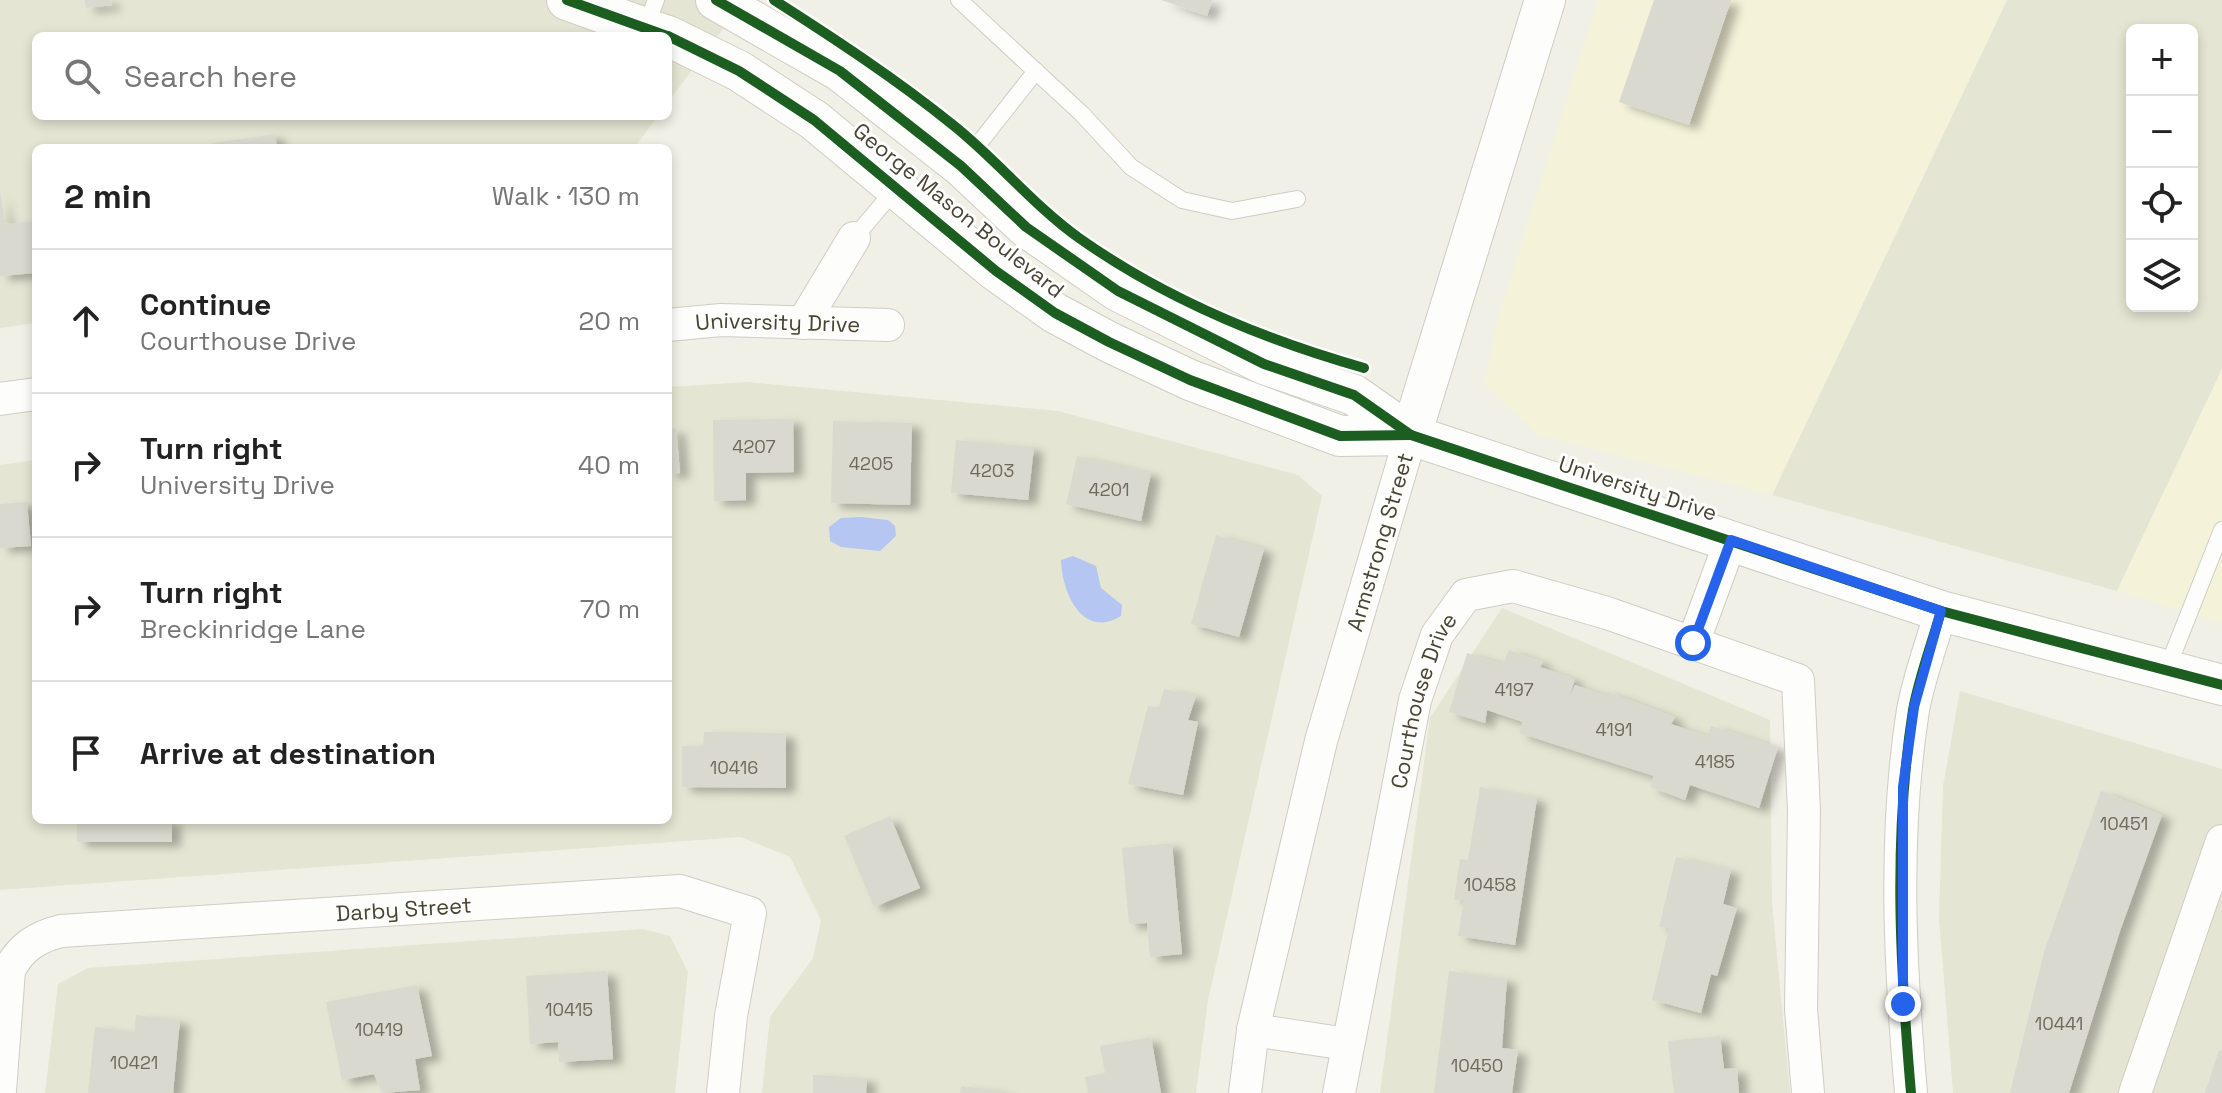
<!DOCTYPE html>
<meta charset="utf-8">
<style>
body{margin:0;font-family:"Space Grotesk",sans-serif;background:#f2f2f2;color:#222}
.controls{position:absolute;right:24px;top:24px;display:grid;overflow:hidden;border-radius:12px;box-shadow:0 4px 12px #0003}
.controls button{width:72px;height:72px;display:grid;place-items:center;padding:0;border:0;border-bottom:2px solid #e0e0e0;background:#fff;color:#222;font:40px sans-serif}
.stop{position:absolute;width:24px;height:24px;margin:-18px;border:6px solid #2563eb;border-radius:50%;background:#fff}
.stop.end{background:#2563eb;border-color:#fff;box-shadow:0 2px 8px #0008}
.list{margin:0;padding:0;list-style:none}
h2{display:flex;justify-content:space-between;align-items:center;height:104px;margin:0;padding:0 32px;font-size:34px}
h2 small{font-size:26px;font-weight:400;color:#767676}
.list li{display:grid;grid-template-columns:52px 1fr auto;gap:24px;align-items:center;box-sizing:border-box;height:144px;padding:0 32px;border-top:2px solid #e0e0e0}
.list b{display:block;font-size:30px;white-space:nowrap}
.list p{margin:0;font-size:26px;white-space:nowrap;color:#767676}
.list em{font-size:26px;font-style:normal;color:#767676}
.icon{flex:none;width:44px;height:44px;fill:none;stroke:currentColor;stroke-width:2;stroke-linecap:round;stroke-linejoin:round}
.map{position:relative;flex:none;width:2222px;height:1093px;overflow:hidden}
.search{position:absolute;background:#fff;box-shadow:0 4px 12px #0003;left:32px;top:32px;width:640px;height:88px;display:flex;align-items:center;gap:20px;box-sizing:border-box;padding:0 28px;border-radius:12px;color:#767676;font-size:30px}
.panel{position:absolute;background:#fff;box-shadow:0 4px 12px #0003;left:32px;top:144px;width:640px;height:680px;border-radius:12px}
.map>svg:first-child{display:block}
</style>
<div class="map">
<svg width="2222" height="1093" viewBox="0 0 2222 1093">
<defs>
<filter id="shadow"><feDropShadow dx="9" dy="5" stdDeviation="4" flood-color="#0004"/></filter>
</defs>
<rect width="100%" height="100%" fill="#f0f0e6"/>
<g fill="#e5e5d3" fill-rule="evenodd">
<polygon points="0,0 745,0 668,102 668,36 36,36 36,116 658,116 634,148 36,148 36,323 0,328"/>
<path d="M2007 0H2222V369L2117 591 1772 495ZM2132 30H2192V306H2132Z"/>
<polygon points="747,382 1058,411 1298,475 1322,496 1208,1000 1196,1093 762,1093 770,1017 813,958 821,920 790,857 741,837 0,890 0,465 36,460 36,820 668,820 668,387"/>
<polygon points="1502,608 1770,720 1772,903 1790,1093 1380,1093 1430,718"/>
<polygon points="1960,691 2222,769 2222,1093 1953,1093 1939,917 1943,786"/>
<polygon points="643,929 670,936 688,972 675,1093 45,1093 58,984 88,968"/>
</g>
<g fill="#f4f2d8">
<polygon points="1598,0 2007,0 1772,495 1538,435 1484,385 1500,311"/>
<polygon points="2222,369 2222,623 2117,591"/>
</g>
<g fill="#b4c6f1">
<polygon points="861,517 888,520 895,526 896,536 880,551 841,547 830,541 829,527 841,518"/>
<path d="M1073 556 1096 566 1101 588 1122 605 1121 616C1082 640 1062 592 1061 560Z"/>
</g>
<g fill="#d9d9cf" filter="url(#shadow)">
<polygon points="85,0 111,0 112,5 86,8"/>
<polygon points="1161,0 1212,0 1207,16"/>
<polygon points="1654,0 1731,0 1689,125 1619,102"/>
<polygon points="275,134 277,148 213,148 212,143"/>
<polygon points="0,191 5,224 35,221 36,273 0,276"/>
<polygon points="793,419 794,472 746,473 746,500 714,501 713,420"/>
<polygon points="833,421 912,423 910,505 831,503"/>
<polygon points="676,428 680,473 668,474 668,429"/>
<polygon points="956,440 1034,447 1028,500 951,493"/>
<polygon points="1077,456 1151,473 1141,521 1066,504"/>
<polygon points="27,502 31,546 0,548 0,504"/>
<polygon points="1216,535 1264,549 1239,637 1191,624"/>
<polygon points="1509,650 1543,662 1540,667 1575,679 1570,695 1575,685 1605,695 1606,691 1675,717 1671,724 1707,736 1711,726 1778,747 1759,808 1690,785 1685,800 1650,787 1654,776 1519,733 1523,722 1487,710 1485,723 1449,712 1467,653 1503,664"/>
<polygon points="1164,689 1196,696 1188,720 1198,722 1183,795 1128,784 1148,706 1159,707"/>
<polygon points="704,732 786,733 786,788 682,787 682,746 703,746"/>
<polygon points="1480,787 1537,798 1515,945 1458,936 1464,899 1454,900 1460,859 1468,860"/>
<polygon points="2101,791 2162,815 2120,931 2069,1093 2010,1093 2044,952"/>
<polygon points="890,816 920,888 874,907 844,836"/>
<rect x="77" y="820" width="95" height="22"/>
<polygon points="1172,843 1182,954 1150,957 1147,923 1129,924 1122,848"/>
<polygon points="1676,857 1731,870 1723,904 1737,908 1717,976 1711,974 1701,1013 1652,1000 1669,928 1659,927"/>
<polygon points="607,971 613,1059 559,1062 558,1042 530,1044 526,976"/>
<polygon points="1449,971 1507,979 1502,1048 1518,1050 1512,1093 1434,1093"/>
<polygon points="417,985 432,1056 415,1059 420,1090 382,1093 374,1074 342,1080 326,1002"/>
<polygon points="136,1015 180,1020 173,1093 88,1093 95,1027 134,1032"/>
<polygon points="1720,1036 1724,1069 1737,1068 1739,1093 1674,1093 1668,1041"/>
<polygon points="1151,1037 1161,1093 1088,1093 1085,1077 1105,1073 1100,1046"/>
<polygon points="2219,1050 2222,1051 2222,1093 2205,1093"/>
<polygon points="813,1075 867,1078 866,1093 813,1093"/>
<polygon points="961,1086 1003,1091 1003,1093 960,1093"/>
</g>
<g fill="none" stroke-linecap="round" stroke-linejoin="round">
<g stroke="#cecdc4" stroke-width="18">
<g id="service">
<polyline points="959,0 1082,114 1131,167 1182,200 1232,211 1297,199"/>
<polyline points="646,26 656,0"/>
<polyline points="961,166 1036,71"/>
<polyline points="854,238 897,187"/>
<polyline points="2167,669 2222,530"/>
</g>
</g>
<g stroke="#cecdc4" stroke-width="34">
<g id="minor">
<polyline points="803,323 854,238"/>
<path id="s1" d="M668 325 721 320 888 325"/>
<polyline points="0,399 36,394"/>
<polyline points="1693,643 1731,540"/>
<polyline points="1253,1030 1347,1044"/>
<path id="s2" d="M0 1091 9 970C21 947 37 937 61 931L680 891 750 913 731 1016 723 1093"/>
<path id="s3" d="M1245 1093 1253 1030 1321 741 1411 435"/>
<path id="s4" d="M1339 1093 1415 700 1437 635 1466 595 1513 586 1607 613 1798 680 1804 811 1801 1009 1808 1093"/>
<path d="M1911 1093C1900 966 1893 837 1913 710 1919 677 1932 643 1941 611"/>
<polyline points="2135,1093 2222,841"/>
</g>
</g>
<g stroke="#cecdc4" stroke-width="42">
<g id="tertiary">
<polyline points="567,0 667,36"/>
<polyline points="716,0 840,71 961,166 1026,227 1118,291 1264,364 1354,395 1411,435 1941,611 2222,685"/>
<polyline points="668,36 739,71 814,120 996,271 1055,313 1109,342 1190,380 1340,436 1411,435"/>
<polyline points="1411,435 1545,0"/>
</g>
</g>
<use href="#service" stroke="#fdfdfb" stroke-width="16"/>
<use href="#minor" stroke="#fdfdfb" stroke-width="32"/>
<use href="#tertiary" stroke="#fdfdfb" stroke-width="40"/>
<g stroke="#fff" stroke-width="15">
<g id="cycleway">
<polyline points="567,0 667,36"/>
<polyline points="716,0 840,71 961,166 1026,227 1118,291 1264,364 1354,395 1411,435 1941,611 2222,685"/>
<path d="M774 0C835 39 896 79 953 125 997 160 1033 205 1079 238 1164 298 1265 340 1364 368"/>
<polyline points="668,36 739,71 814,120 996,271 1055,313 1109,342 1190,380 1340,436 1411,435"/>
<path d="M1911 1093C1900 966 1893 837 1913 710 1919 677 1932 643 1941 611"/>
</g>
</g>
<use href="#cycleway" stroke="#1b5e20" stroke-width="10"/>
</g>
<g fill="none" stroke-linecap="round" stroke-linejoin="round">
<polyline stroke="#2563eb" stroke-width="10" points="1693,643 1731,540 1941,611 1914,707 1903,787 1903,1004"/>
</g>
<g text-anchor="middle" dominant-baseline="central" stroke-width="6" stroke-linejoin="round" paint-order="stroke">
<g font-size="18" fill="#6c6a5b">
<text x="754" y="446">4207</text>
<text x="871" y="463">4205</text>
<text x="992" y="470">4203</text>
<text x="1109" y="489">4201</text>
<text x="1514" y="689">4197</text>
<text x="1614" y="729">4191</text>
<text x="1715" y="761">4185</text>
<text x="734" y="767">10416</text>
<text x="2124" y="823">10451</text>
<text x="1490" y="884">10458</text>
<text x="569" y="1009">10415</text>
<text x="2059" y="1023">10441</text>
<text x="379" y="1029">10419</text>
<text x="134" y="1062">10421</text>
<text x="1477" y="1065">10450</text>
</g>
<g font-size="22" fill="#464433" stroke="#fff">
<text transform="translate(959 210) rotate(39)">George Mason Boulevard</text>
<text stroke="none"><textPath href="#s1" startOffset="110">University Drive</textPath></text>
<text transform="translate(1638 488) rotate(18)">University Drive</text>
<text stroke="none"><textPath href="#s3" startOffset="568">Armstrong Street</textPath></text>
<text stroke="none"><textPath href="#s4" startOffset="402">Courthouse Drive</textPath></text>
<text stroke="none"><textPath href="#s2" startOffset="532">Darby Street</textPath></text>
</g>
</g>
</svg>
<div class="controls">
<button>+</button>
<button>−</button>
<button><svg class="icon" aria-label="locate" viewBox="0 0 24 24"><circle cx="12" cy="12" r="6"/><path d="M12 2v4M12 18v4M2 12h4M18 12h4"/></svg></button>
<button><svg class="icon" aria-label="layers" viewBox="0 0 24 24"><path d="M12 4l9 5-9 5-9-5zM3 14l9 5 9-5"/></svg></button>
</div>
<div class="stop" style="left:1693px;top:643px"></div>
<div class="stop end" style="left:1903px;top:1004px"></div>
<div class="search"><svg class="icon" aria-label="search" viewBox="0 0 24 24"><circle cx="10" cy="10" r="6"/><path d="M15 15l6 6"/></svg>Search here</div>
<section class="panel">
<h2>2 min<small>Walk · 130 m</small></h2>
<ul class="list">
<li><svg class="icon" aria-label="ahead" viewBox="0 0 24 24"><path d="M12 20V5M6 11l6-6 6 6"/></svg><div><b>Continue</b><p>Courthouse Drive</p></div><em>20 m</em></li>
<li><svg class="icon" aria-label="right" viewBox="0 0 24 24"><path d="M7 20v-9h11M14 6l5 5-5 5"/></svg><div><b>Turn right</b><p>University Drive</p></div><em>40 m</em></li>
<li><svg class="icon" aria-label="right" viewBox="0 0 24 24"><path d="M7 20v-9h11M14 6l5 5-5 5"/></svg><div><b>Turn right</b><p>Breckinridge Lane</p></div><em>70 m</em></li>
<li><svg class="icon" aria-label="arrive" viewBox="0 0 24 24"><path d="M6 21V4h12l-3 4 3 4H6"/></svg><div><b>Arrive at destination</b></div></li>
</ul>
</section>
</div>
